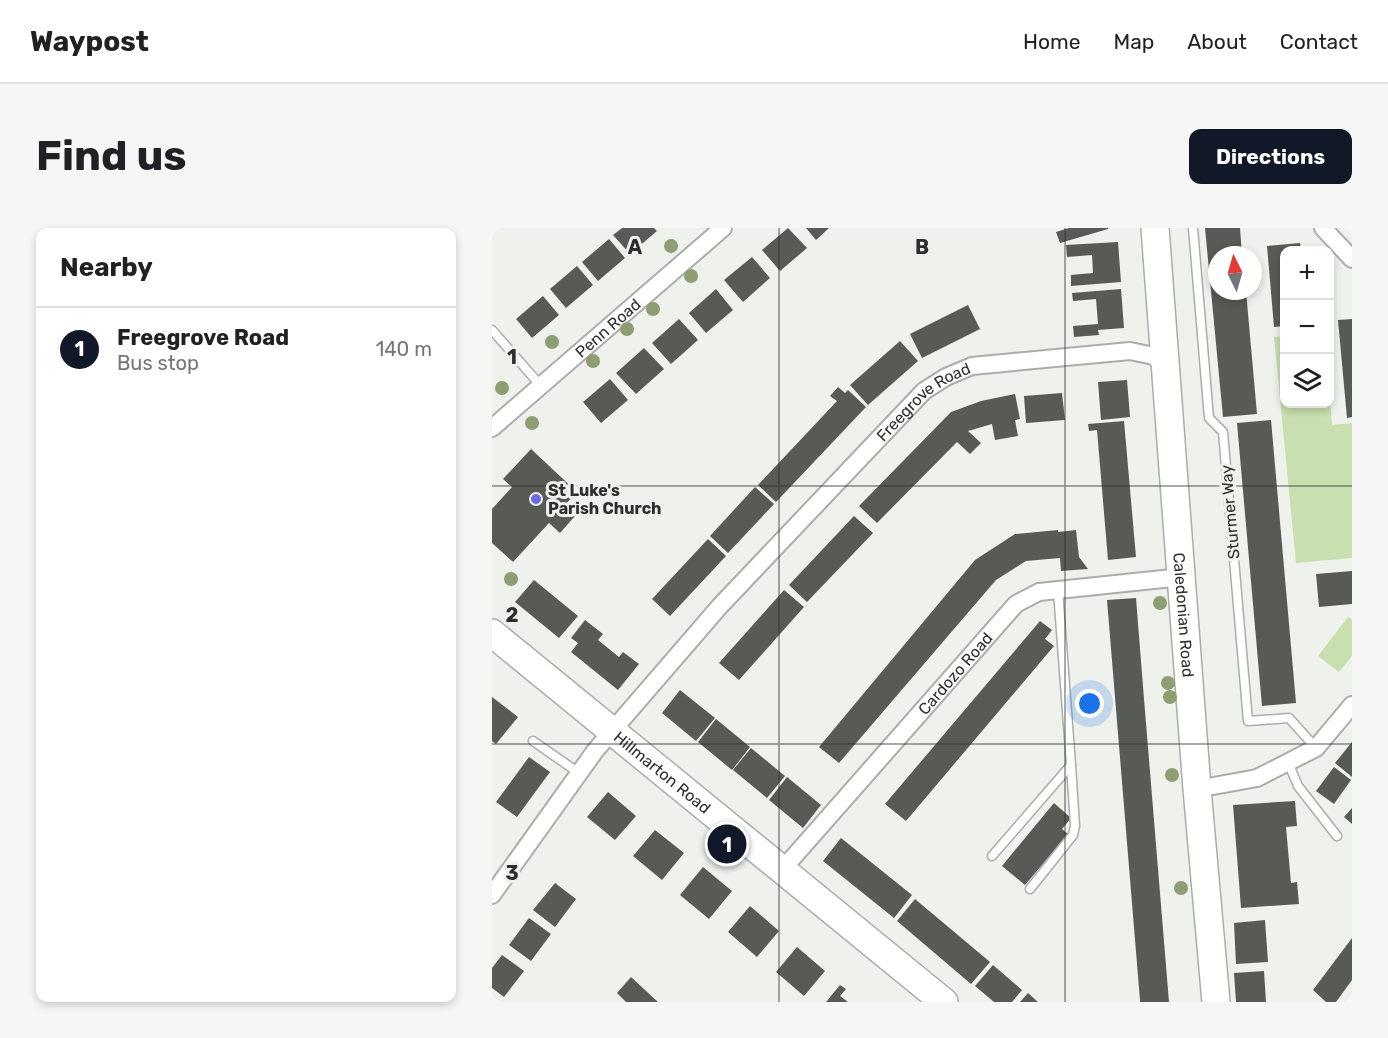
<!DOCTYPE html>
<meta charset="utf-8">
<style>
body{margin:0;font-family:Rubik,sans-serif;background:#f6f6f6;color:#202124}
.controls{position:absolute;right:18px;top:18px;display:grid;overflow:hidden;border-radius:12px;box-shadow:0 3px 9px #0003}
.controls button{width:54px;height:54px;display:grid;place-items:center;padding:0;border:0;border-bottom:2px solid #e0e0e0;background:#fff;color:#202124;font:30px sans-serif}
.compass{position:absolute;left:716px;top:18px;width:54px;height:54px;border-radius:50%;background:#fff;box-shadow:0 3px 9px #0003;rotate:355deg}
.you{position:absolute;left:598px;top:476px;width:21px;height:21px;margin:-15px;border:4px solid #fff;border-radius:50%;background:#1a73e8;box-shadow:0 0 0 9px #1a73e833}
.badge{display:grid;place-items:center;width:39px;height:39px;border-radius:50%;background:#111827;color:#fff;font-size:20px;font-weight:700}
.pin{position:absolute;translate:-50% -50%;border:3px solid #fff;box-shadow:0 2px 6px #0006}
.list{margin:0;padding:0;list-style:none}
h2{display:flex;justify-content:space-between;align-items:center;height:78px;margin:0;padding:0 24px;font-size:26px}
h2 small{font-size:20px;font-weight:400;color:#757577}
.list li{display:grid;grid-template-columns:39px 1fr auto;gap:18px;align-items:center;box-sizing:border-box;height:84px;padding:0 24px;border-top:2px solid #e0e0e0}
.list b{display:block;font-size:22px;white-space:nowrap}
.list p{margin:0;font-size:20px;white-space:nowrap;color:#757577}
.list em{font-size:20px;font-style:normal;color:#757577}
.icon{flex:none;width:33px;height:33px;fill:none;stroke:currentColor;stroke-width:2;stroke-linecap:round;stroke-linejoin:round}
.map{position:relative;flex:none;width:860px;height:774px;overflow:hidden;border-radius:12px}
header{display:flex;align-items:center;gap:36px;box-sizing:border-box;height:84px;padding:0 30px;background:#fff;border-bottom:2px solid #e0e0e0}
header strong{font-size:28px}
nav{display:flex;gap:33px;margin-inline-start:auto;font-size:21px}
.intro{display:flex;align-items:center;justify-content:space-between;box-sizing:border-box;height:144px;padding:0 36px}
h1{margin:0;font-size:42px}
.button{padding:15px 27px;border-radius:12px;background:#111827;color:#fff;font-size:21px;font-weight:700}
main{display:flex;gap:36px;padding:0 36px}
aside{flex:1;background:#fff;border-radius:12px;box-shadow:0 3px 9px #0003}
.map>svg:first-child{display:block}
</style>
<header>
<strong>Waypost</strong>
<nav><a>Home</a><a>Map</a><a>About</a><a>Contact</a></nav>
</header>
<div class="intro"><h1>Find us</h1><a class="button">Directions</a></div>
<main>
<aside>
<h2>Nearby<small></small></h2>
<ul class="list">
<li><span class="badge">1</span><div><b>Freegrove Road</b><p>Bus stop</p></div><em>140 m</em></li>
</ul>
</aside>
<div class="map">
<svg width="860" height="774" viewBox="0 0 860 774">
<rect width="100%" height="100%" fill="#eef1ec"/>
<g fill="#c8e0af">
<polygon points="792,108 792,176 838,176 838,167 840,197 860,195 860,330 804,335 782,109"/>
<polygon points="856,389 860,392 860,428 847,444 826,428"/>
</g>
<g fill="#585a56">
<polygon points="130,0 162,0 165,3 138,26 121,7"/>
<polygon points="296,0 315,20 288,43 270,22"/>
<polygon points="314,0 337,0 324,12"/>
<polygon points="577,0 616,0 616,1 568,15 564,4"/>
<polygon points="713,0 748,0 750,27 725,27 725,63 754,63 765,186 731,189"/>
<polygon points="117,11 133,30 106,53 90,34"/>
<polygon points="626,14 629,54 579,58 579,47 601,45 600,27 575,29 574,17"/>
<polygon points="808,15 809,22 792,22 792,98 782,99 775,18"/>
<polygon points="260,29 278,50 251,74 232,52"/>
<polygon points="85,38 101,57 74,80 58,61"/>
<polygon points="224,61 241,82 214,105 197,85"/>
<polygon points="629,61 632,100 606,102 607,107 582,109 581,98 606,96 604,71 581,73 580,65"/>
<polygon points="51,68 67,87 40,110 24,91"/>
<polygon points="476,77 488,101 430,130 418,106"/>
<polygon points="187,91 206,112 179,136 160,115"/>
<polygon points="860,91 860,189 855,190 846,92"/>
<polygon points="408,113 426,133 376,177 358,157"/>
<polygon points="152,120 172,141 144,166 124,145"/>
<polygon points="118,151 136,172 109,195 91,174"/>
<polygon points="635,152 638,189 609,192 606,154"/>
<polygon points="346,159 353,165 356,162 374,179 284,274 266,257 345,173 338,168"/>
<polygon points="570,165 573,192 534,195 532,168"/>
<polygon points="523,166 528,191 523,192 526,208 503,212 500,196 476,203 489,215 478,226 465,214 385,295 367,278 459,184 489,173"/>
<polygon points="779,192 804,475 770,478 745,195"/>
<polygon points="632,193 644,329 616,332 605,202 597,203 596,196"/>
<polygon points="39,221 85,264 72,278 83,288 68,305 57,295 21,334 0,315 0,281 20,259 11,251"/>
<polygon points="263,259 282,276 236,325 218,308"/>
<polygon points="362,288 381,305 315,374 297,357"/>
<polygon points="566,302 566,304 584,302 587,329 596,341 569,343 568,330 534,333 504,352 347,535 327,519 483,332 523,306"/>
<polygon points="216,311 234,328 178,388 160,371"/>
<polygon points="860,343 860,376 827,379 824,346"/>
<polygon points="42,352 86,388 67,410 23,374"/>
<polygon points="292,362 312,379 247,452 227,435"/>
<polygon points="644,370 652,471 677,774 648,774 648,772 615,372"/>
<polygon points="93,392 111,406 106,412 127,429 131,424 147,436 126,462 79,424 86,415 79,410"/>
<polygon points="548,393 560,402 553,411 562,418 414,593 393,576"/>
<polygon points="188,462 223,490 204,513 170,485"/>
<polygon points="0,469 26,489 4,516 0,513"/>
<polygon points="224,491 258,519 240,542 206,514"/>
<polygon points="860,514 860,549 843,535"/>
<polygon points="259,520 293,548 275,570 241,542"/>
<polygon points="37,529 58,544 25,589 4,574"/>
<polygon points="842,539 859,552 842,576 824,563"/>
<polygon points="295,549 329,577 311,600 277,572"/>
<polygon points="116,564 144,588 123,612 95,589"/>
<polygon points="803,573 805,598 794,599 799,655 805,654 807,676 749,680 741,577"/>
<polygon points="562,575 579,590 570,601 576,606 533,657 510,638"/>
<polygon points="860,580 860,596 852,589"/>
<polygon points="163,602 192,625 170,652 141,628"/>
<polygon points="349,610 420,667 402,690 331,633"/>
<polygon points="211,639 240,663 217,691 188,667"/>
<polygon points="63,655 84,671 63,699 41,682"/>
<polygon points="423,671 498,734 479,756 405,693"/>
<polygon points="258,678 287,703 265,729 236,704"/>
<polygon points="37,690 59,706 39,733 17,717"/>
<polygon points="773,692 776,734 744,736 742,695"/>
<polygon points="860,710 860,752 844,774 834,774 821,762"/>
<polygon points="305,719 333,743 312,768 284,744"/>
<polygon points="10,727 32,743 12,769 0,760 0,740"/>
<polygon points="501,737 530,762 520,774 502,774 483,758"/>
<polygon points="772,743 774,774 744,774 742,745"/>
<polygon points="139,749 166,774 134,774 125,765"/>
<polygon points="348,757 354,761 348,768 356,774 334,774"/>
<polygon points="536,765 546,774 528,774"/>
</g>
<g fill="none" stroke-linecap="round" stroke-linejoin="round">
<g stroke="#abada9" stroke-width="11">
<g id="lane">
<polyline points="701,0 717,190 731,204 756,493 797,490 824,520"/>
<polyline points="0,102 49,158"/>
<polyline points="41,513 87,545"/>
<polyline points="796,534 806,558 845,608"/>
<polyline points="500,628 579,537 566,363"/>
<polyline points="538,661 581,607 583,598 579,537"/>
</g>
</g>
<g stroke="#abada9" stroke-width="20">
<g id="street">
<polyline points="831,0 860,31"/>
<path id="s1" d="M0 200 231 0"/>
<polyline points="705,561 765,550 824,520 860,477"/>
<path id="s2" d="M290 642 524 376 547 364 690 349"/>
<path id="s3" d="M0 667 103 523 133 488 228 378 432 163 454 149 480 138 638 123 662 128 674 141"/>
</g>
</g>
<g stroke="#abada9" stroke-width="30">
<g id="primary">
<path id="s4" d="M663 0 705 561 724 774"/>
<path id="s5" d="M0 405 452 774"/>
</g>
</g>
<use href="#lane" stroke="#fff" stroke-width="8"/>
<use href="#street" stroke="#fff" stroke-width="16"/>
<use href="#primary" stroke="#fff" stroke-width="27"/>
</g>
<g fill="#8d9e73">
<circle cx="179" cy="18" r="7"/>
<circle cx="199" cy="48" r="7"/>
<circle cx="161" cy="81" r="7"/>
<circle cx="135" cy="101" r="7"/>
<circle cx="60" cy="114" r="7"/>
<circle cx="101" cy="133" r="7"/>
<circle cx="10" cy="160" r="7"/>
<circle cx="40" cy="195" r="7"/>
<circle cx="19" cy="351" r="7"/>
<circle cx="668" cy="375" r="7"/>
<circle cx="676" cy="455" r="7"/>
<circle cx="678" cy="469" r="7"/>
<circle cx="680" cy="547" r="7"/>
<circle cx="689" cy="660" r="7"/>
</g>
<path fill="none" stroke="#2e2f2d" stroke-width="1.5" stroke-opacity="0.55" d="M287 0V774M573 0V774M0 258H860M0 516H860"/>
<circle fill="#6a6ae3" stroke="#eef1ec" stroke-width="2" cx="44" cy="271" r="6"/>
<g text-anchor="middle" dominant-baseline="central" stroke-width="6" stroke-linejoin="round" paint-order="stroke">
<g font-size="16" fill="#2e2f2d" stroke="#eef1ec">
<text stroke="none"><textPath href="#s1" startOffset="153">Penn Road</textPath></text>
<text stroke="none"><textPath href="#s3" startOffset="658">Freegrove Road</textPath></text>
<text transform="translate(738 284) rotate(-95)">Sturmer Way</text>
<text stroke="none"><textPath href="#s4" startOffset="388">Caledonian Road</textPath></text>
<text stroke="none"><textPath href="#s2" startOffset="262">Cardozo Road</textPath></text>
<text stroke="none"><textPath href="#s5" startOffset="220">Hillmarton Road</textPath></text>
</g>
<g font-size="16" font-weight="bold" fill="#2e2f2d" stroke="#eef1ec" text-anchor="start">
<text x="56" y="262">St Luke's<tspan x="56" dy="18">Parish Church</tspan></text>
</g>
</g>
<g font-size="20" text-anchor="middle" font-weight="bold" fill="#2e2f2d" stroke="#eef1ec" stroke-width="6" stroke-linejoin="round" paint-order="stroke">
<text x="143" y="26">A</text>
<text x="430" y="26">B</text>
<text x="20" y="136">1</text>
<text x="20" y="394">2</text>
<text x="20" y="652">3</text>
</g>
</svg>
<div class="controls">
<button>+</button>
<button>−</button>
<button><svg class="icon" aria-label="layers" viewBox="0 0 24 24"><path d="M12 4l9 5-9 5-9-5zM3 14l9 5 9-5"/></svg></button>
</div>
<svg class="compass" viewBox="-18 -18 36 36"><path d="M0-13l5 13h-10z" fill="#e53935"/><path d="M0 13l5-13h-10z" fill="#757577"/></svg>
<div class="you"></div>
<div class="pin badge" style="left:235px;top:616px">1</div>
</div>
</main>
